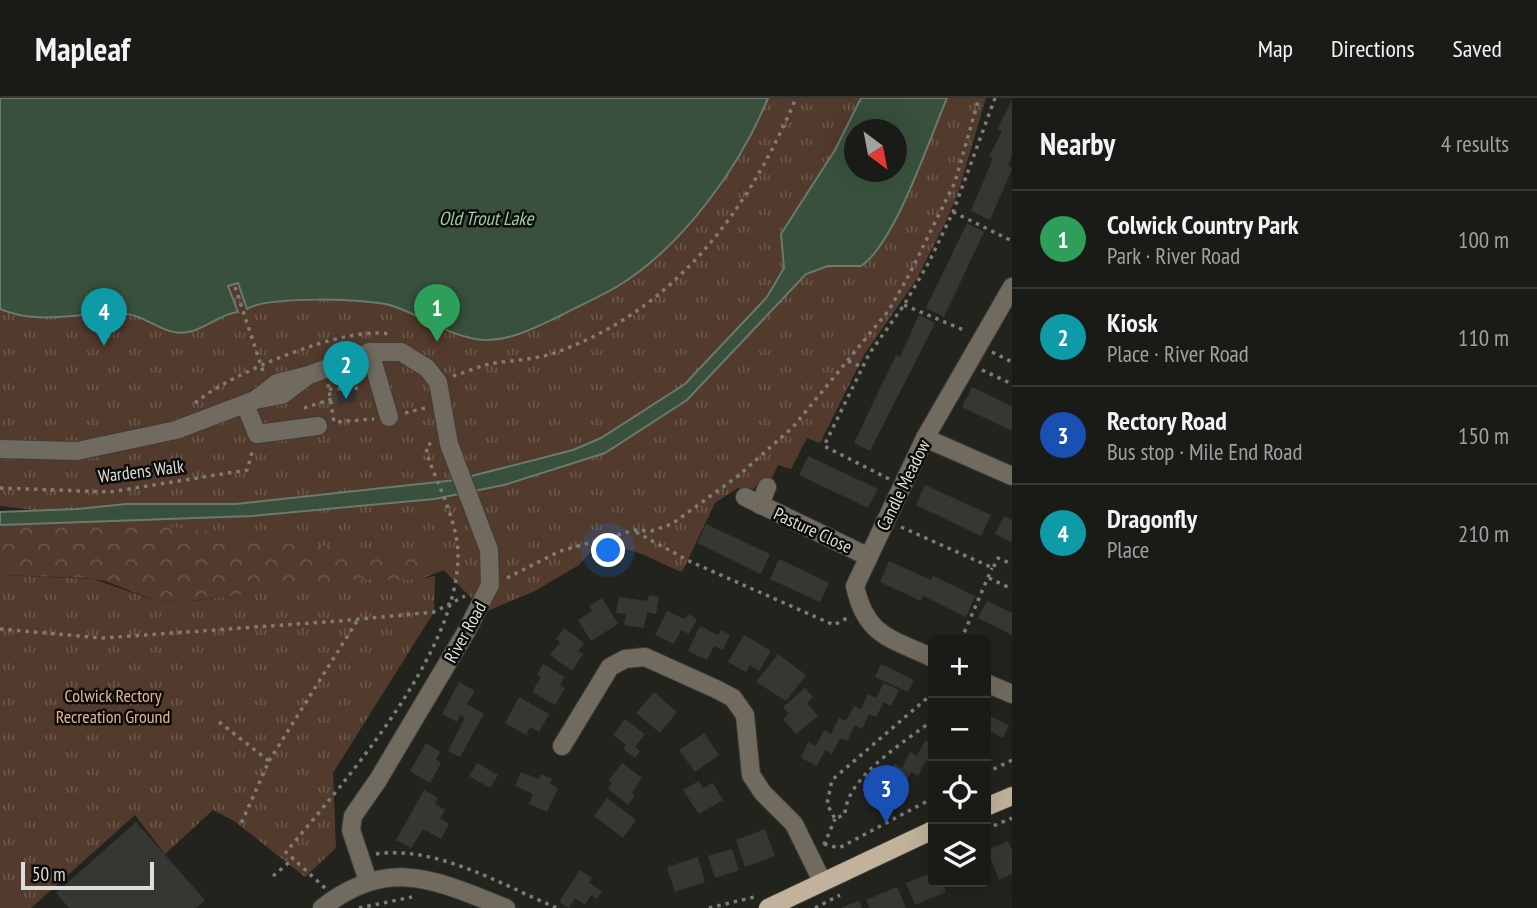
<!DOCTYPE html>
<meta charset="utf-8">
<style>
body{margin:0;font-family:"PT Sans Narrow",sans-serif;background:#23231f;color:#f1f3f6}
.controls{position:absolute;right:21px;bottom:21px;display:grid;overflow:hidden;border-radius:7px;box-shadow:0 7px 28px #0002}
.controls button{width:63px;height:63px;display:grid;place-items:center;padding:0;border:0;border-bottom:2px solid #383835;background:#1a1a16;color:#f1f3f6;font:35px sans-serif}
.compass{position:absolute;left:844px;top:21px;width:63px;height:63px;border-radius:50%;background:#1a1a16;box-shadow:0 7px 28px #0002;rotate:148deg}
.scale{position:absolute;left:21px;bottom:18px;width:133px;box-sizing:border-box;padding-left:7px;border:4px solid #ddddda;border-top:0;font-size:19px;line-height:24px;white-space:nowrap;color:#ddddda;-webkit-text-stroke:5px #0c0c0a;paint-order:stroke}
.you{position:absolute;left:609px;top:453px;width:24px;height:24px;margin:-18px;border:5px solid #fff;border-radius:50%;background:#1a73e8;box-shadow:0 0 0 10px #1a73e833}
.badge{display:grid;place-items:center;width:46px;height:46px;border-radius:50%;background:#00cbf9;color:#fff;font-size:23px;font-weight:700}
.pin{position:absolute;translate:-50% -58px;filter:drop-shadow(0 2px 4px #0008)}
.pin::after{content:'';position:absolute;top:37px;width:24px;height:21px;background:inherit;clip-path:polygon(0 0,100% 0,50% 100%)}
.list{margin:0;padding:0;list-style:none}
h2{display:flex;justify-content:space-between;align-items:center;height:91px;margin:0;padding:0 28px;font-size:30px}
h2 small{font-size:23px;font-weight:400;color:#9fa1a1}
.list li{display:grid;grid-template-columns:46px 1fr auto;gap:21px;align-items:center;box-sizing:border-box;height:98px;padding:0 28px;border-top:2px solid #383835}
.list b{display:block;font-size:26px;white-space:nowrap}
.list p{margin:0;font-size:23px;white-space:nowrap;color:#9fa1a1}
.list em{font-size:23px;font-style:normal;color:#9fa1a1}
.icon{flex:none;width:38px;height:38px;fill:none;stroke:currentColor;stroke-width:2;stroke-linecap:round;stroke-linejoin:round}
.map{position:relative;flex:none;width:1012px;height:810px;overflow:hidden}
header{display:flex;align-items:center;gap:42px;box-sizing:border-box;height:98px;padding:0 35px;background:#1a1a16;border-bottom:2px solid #383835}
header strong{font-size:33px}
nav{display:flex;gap:38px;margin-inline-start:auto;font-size:24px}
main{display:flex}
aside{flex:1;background:#1a1a16}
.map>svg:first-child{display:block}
</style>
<header>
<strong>Mapleaf</strong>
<nav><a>Map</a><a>Directions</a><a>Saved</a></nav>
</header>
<main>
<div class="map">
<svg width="1012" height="810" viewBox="0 0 1012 810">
<defs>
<pattern id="forest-crowns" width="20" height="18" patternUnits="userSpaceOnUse" patternTransform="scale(1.75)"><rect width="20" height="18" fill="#523a2c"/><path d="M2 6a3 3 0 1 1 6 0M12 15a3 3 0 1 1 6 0" fill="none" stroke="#6a564a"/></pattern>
<pattern id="park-tufts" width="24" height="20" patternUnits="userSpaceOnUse" patternTransform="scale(1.75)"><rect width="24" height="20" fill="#523a2c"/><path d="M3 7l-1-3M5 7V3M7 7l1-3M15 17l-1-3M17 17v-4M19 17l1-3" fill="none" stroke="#6a564a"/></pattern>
</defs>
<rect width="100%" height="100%" fill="#23231e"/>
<polygon fill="url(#forest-crowns)" points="434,401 447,471 418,482 353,482 184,504 157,503 105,483 86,480 0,477 0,427"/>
<g fill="url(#park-tufts)" fill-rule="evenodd">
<path d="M0 0H986L958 95 947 121 916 182 864 257 820 345 807 340 791 371 778 367 769 386 763 383 748 395 738 390 715 405 682 474C644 459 635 446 593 451L579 467 535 493 485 514 433 461 0 408ZM855 32H897V74H855Z"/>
<path d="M0 477 93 481 157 503 183 504C241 498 297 487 355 482 381 480 410 485 435 478L434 514 333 675 336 750 305 779 234 723 213 712 165 756 135 717 31 810H0Z"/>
</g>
<g fill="#39503d" stroke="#6a7a6c" stroke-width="2" fill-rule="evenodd">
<path d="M0 0H768C740 69 682 149 618 188 600 199 580 207 562 217 537 229 505 246 476 241 445 236 423 218 393 208 368 200 268 198 247 211L238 185 228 188 238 214C219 216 206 231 188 234 166 239 147 218 127 216 83 212 42 229 0 211Z"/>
<path d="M861 0H947C930 39 895 146 861 168H828L806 176 687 302 605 355 504 387 434 401 252 418 0 427V414L77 411 126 406H236L456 382 573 352 601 340 685 286 767 199 784 170 781 136 835 52ZM855 32H897V74H855Z"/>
</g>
<g fill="#363733">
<polygon points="1012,2 1012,58 1008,67 1012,71 990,122 971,113 993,60 989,58 1002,34 997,31"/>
<polygon points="967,125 984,134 944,219 926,210"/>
<polygon points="919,217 935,225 870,353 854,345 896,257 900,259"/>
<polygon points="972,289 1012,308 1012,333 962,309"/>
<polygon points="357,291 356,304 338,307 336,294"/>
<polygon points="808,358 878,391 868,410 799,377"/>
<polygon points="925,387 991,417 981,438 916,407"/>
<polygon points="1004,418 1012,422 1012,444 995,436"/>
<polygon points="706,426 770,456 761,476 697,445"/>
<polygon points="779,461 829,485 820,504 770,481"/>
<polygon points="889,463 931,482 933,478 975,498 966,519 923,498 921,503 880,484"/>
<polygon points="649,497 659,499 656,516 647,514 644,530 624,527 626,516 616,515 619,499 647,503"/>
<polygon points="602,500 618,526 591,543 578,522 592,513 589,508"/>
<polygon points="987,503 1012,515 1012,537 978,520"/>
<polygon points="667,513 685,521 688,516 697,521 689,536 681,532 674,546 655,537"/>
<polygon points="700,528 718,537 721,532 730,537 723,552 714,548 707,562 688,553"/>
<polygon points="564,530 584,545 578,553 583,556 572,573 550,557 560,544 556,541"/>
<polygon points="744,537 771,553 759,573 750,567 746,574 728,564"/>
<polygon points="778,556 806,577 786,603 756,584"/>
<polygon points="543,566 565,579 560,587 565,590 555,607 532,594 541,579 537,577"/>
<polygon points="881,566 914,582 908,594 875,579"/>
<polygon points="459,584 475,593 467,606 484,616 460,659 448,653 465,620 460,617 457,624 442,616"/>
<polygon points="884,585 899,592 891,608 884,604 876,619 869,616 862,631 855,627 847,643 840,640 832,656 825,652 817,668 801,660 808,644 816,648 824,632 831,636 839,620 846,623 854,608 861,611 868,596 876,600"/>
<polygon points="805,590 813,599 807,605 818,618 796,636 783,621 789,616 783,609"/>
<polygon points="654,594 677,614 660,635 636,615"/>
<polygon points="519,599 549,616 539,634 530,629 526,637 505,625"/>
<polygon points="986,616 1009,627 1003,640 986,631"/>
<polygon points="625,621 645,636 635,649 640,653 635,660 623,651 626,647 613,637"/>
<polygon points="704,635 719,657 695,674 679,652"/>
<polygon points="925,642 933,646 933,666 926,662 918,678 911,674 903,690 896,686 888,702 872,694 880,678 887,682 895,666 902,670 910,654 917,658"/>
<polygon points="426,645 440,654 436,662 441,665 430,685 410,673"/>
<polygon points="477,665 498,677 490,690 469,678"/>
<polygon points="622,665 642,680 632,695 635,697 628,707 608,691 612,685 608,683"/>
<polygon points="521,674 539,681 541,676 552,681 550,686 558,690 547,714 529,706 533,696 515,688"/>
<polygon points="699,683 703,690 713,685 723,702 699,716 683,692"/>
<polygon points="424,692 438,700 435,706 445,712 440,720 449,726 441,741 423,731 411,750 396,742"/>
<polygon points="607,700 636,722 623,740 594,718"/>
<polygon points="136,724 205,802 196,810 69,810 56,795"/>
<polygon points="765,731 775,758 745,769 736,742"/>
<polygon points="1008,743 1012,752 1012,776 999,782 987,752"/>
<polygon points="732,751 739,772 715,780 708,758"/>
<polygon points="698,759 705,784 675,794 667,769"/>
<polygon points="580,772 592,780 589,785 602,793 597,801 591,797 585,807 575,800 569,810 559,804"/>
<polygon points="933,774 933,784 942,784 946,794 915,807 906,785"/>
<polygon points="953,784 970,784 956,789"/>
<polygon points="897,789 906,810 870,810 866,802"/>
<polygon points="859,803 862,810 840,810"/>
</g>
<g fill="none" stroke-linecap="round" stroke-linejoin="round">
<g stroke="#3d3d38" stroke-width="20">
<g id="minor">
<polyline points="370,254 389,319"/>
<polyline points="255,302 282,297 306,279"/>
<polyline points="245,306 257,336 318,328"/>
<polyline points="925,340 1012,378"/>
<polyline points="0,351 77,353 176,332 255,302 277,285 309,277 370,254 401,254 427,270 438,284 449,346 489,452 490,487 466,534 378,682 353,718 351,732 368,783"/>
<polyline points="745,399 867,458"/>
<polyline points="760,407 767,389"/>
<path d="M933 560C891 540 866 539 855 488L925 340 1012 189"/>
<polyline points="986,585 1012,596"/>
<polyline points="562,648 610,569 625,561 645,559 716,591 733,600 745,617 751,677 763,695 794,726 822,783"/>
<path d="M322 810C389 758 435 782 506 810"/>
</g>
</g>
<g stroke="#3d3d38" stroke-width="20">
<g id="major">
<polyline points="986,709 1012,698"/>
<polyline points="768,810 933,732"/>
</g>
</g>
<g stroke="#7c7c78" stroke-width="3.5" stroke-dasharray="3.5 5" stroke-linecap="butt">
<polyline points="953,114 1012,143"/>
<polyline points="235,189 264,276"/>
<polyline points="904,207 966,233"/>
<polyline points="992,254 1012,264"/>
<polyline points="848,263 862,269"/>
<polyline points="982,272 1012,286"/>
<path d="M453 278C465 275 477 269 489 266 511 262 536 262 557 254 675 212 749 112 796 0"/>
<polyline points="328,286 334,324 374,321"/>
<polyline points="329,291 362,290"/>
<path d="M195 305C229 276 345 227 389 236"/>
<polyline points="304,310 332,301"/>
<polyline points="405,315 425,310"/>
<polyline points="889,381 824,348 869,256 904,207 929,164 953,114 995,0"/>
<polyline points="0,390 110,394 247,372 253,351"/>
<polyline points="901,429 993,470 998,460 1012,466"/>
<polyline points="636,434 689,463 834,527 849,519"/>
<polyline points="507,480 560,453 635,432 651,433 672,426 738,378 793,329 889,212 910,175 955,84 979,0"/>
<polyline points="989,480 1012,491"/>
<polyline points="0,531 103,540 339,523 434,514 465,498"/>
<polyline points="961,542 992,470"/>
<path d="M933 595 832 682 827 706 835 721 845 716C846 679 906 643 933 622"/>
<polyline points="219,624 269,663 240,728"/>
<polyline points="269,663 357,523"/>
<polyline points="986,675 1012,662"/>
<polyline points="986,731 1012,720"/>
<polyline points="824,746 839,750 933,700"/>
<polyline points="824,747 835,721"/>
<path d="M376 756C436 747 502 787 557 810"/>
<polyline points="273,778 293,761"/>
<path d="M325 790 286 754C346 682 456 557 458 460 459 427 439 390 428 359L426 349 431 345"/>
<polyline points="359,810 412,799"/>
<polyline points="709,810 754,799"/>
<polyline points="815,810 840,797"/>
</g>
<use href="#minor" stroke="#716a5f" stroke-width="18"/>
<use href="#major" stroke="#c2b29b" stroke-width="18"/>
</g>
<g text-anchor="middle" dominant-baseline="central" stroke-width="5" stroke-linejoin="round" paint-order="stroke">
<g font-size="18" fill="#ddddda" stroke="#0c0c0a">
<text transform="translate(141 373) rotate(-7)">Wardens Walk</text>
<text transform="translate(903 387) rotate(-64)">Candle Meadow</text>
<text transform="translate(813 432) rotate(25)">Pasture Close</text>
<text transform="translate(465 534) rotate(-61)">River Road</text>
</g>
<g font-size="18" fill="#e8b496" stroke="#0c0c0a">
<text x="113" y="597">Colwick Rectory<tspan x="113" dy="21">Recreation Ground</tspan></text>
</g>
<g font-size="19" font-style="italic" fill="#9ecca5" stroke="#0c0c0a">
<text x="486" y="120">Old Trout Lake</text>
</g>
</g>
</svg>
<div class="controls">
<button>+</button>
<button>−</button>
<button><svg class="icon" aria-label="locate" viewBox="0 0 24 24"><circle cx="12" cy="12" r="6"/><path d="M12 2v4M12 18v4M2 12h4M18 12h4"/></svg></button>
<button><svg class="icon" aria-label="layers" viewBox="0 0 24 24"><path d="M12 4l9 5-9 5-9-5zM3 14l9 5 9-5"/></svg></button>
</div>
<svg class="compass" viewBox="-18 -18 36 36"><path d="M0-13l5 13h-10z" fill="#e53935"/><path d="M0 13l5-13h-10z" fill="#9fa1a1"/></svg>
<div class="scale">50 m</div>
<div class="you"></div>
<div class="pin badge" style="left:437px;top:244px;background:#2e9e5b">1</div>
<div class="pin badge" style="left:346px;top:301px;background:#0f9aa8">2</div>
<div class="pin badge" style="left:886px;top:725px;background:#1a4fb4">3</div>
<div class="pin badge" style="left:104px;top:248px;background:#0f9aa8">4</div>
</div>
<aside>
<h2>Nearby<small>4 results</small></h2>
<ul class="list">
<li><span class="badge" style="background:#2e9e5b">1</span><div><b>Colwick Country Park</b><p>Park · River Road</p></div><em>100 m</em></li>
<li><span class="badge" style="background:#0f9aa8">2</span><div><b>Kiosk</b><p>Place · River Road</p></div><em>110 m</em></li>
<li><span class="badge" style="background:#1a4fb4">3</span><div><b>Rectory Road</b><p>Bus stop · Mile End Road</p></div><em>150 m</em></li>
<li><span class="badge" style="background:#0f9aa8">4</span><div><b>Dragonfly</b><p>Place</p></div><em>210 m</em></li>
</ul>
</aside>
</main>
